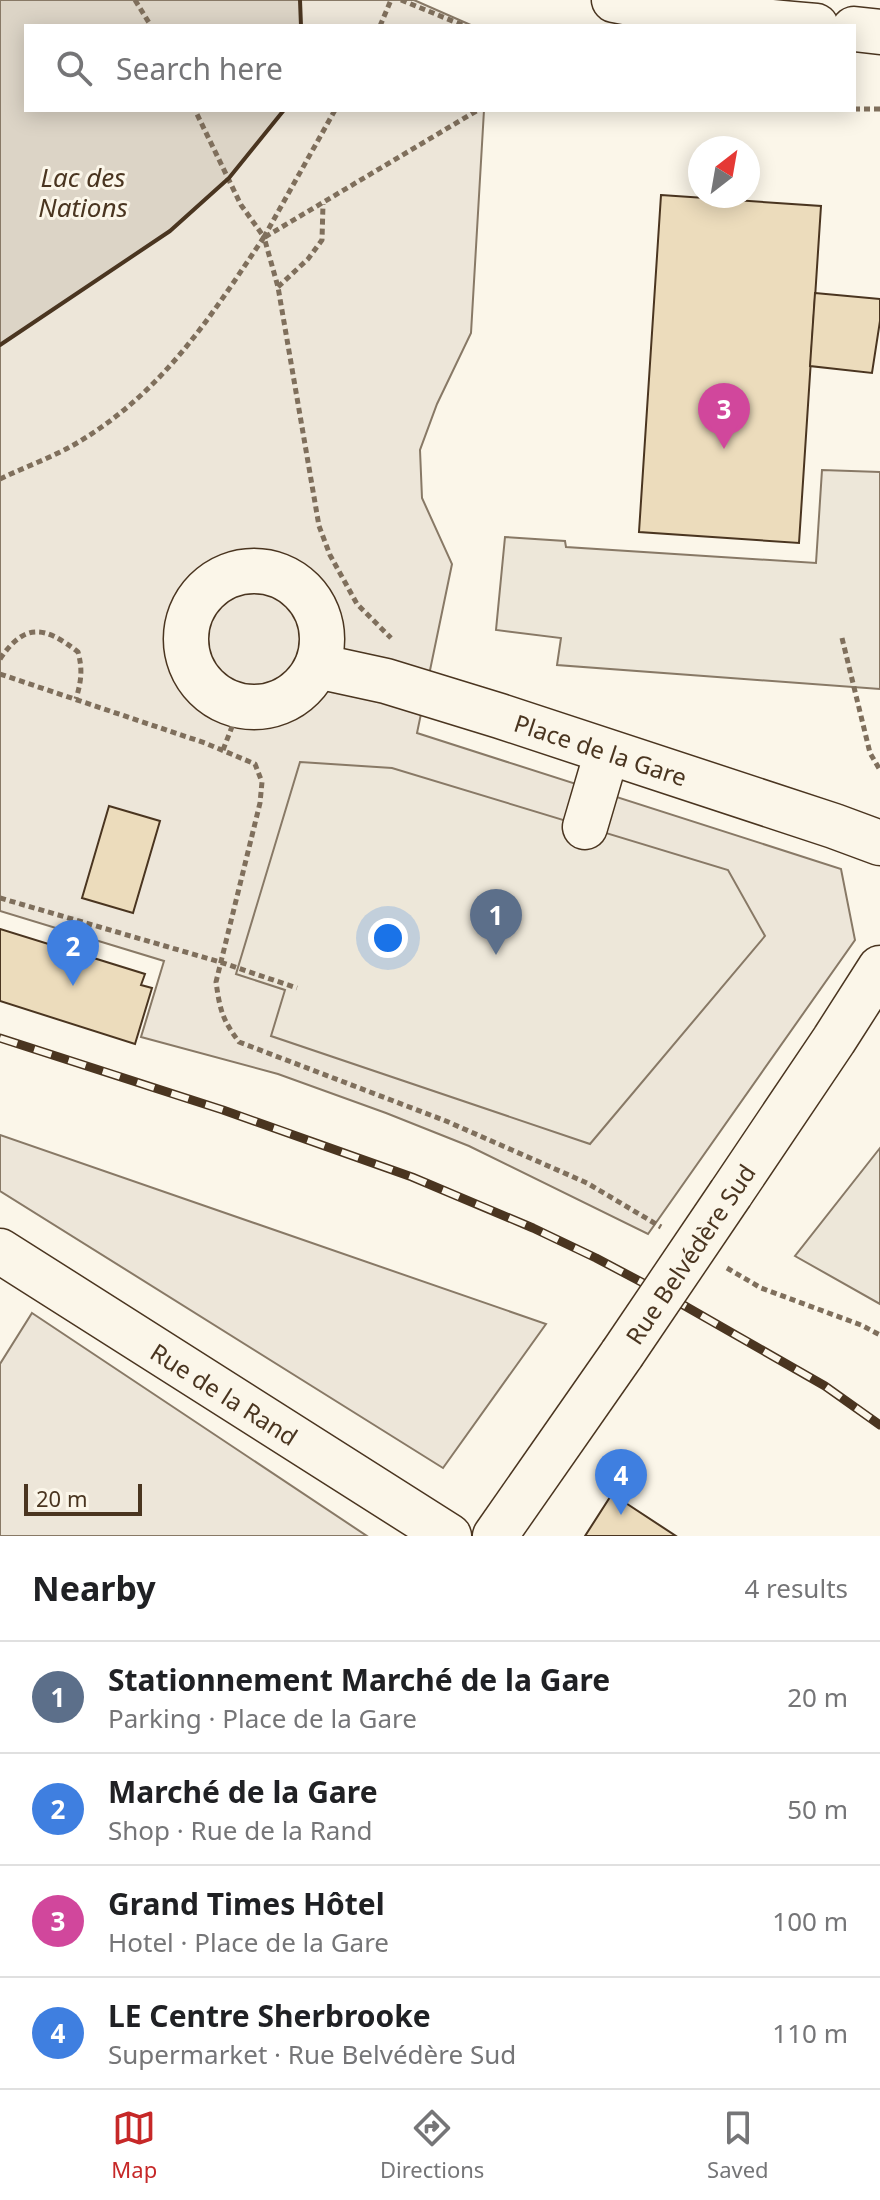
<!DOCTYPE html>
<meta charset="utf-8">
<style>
body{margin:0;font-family:"Noto Sans",sans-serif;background:#f2f2f2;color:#202124}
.compass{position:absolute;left:688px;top:136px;width:72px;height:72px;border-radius:50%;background:#fff;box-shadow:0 4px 20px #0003;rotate:31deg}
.scale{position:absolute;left:24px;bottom:20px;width:118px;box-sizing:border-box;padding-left:8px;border:4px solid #4a3520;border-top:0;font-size:22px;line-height:28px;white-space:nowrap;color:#4a3520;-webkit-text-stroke:6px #fbf6e9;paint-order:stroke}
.you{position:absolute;left:388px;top:938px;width:28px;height:28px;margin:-20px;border:6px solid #fff;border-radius:50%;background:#1a73e8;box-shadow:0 0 0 12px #1a73e833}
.badge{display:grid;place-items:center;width:52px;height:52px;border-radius:50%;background:#c62828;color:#fff;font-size:26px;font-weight:700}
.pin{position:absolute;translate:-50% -66px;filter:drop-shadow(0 2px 4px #0008)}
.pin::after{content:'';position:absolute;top:42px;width:28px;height:24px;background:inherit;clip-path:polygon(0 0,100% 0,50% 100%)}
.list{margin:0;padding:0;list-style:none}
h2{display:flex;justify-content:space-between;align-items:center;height:104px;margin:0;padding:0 32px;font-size:34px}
h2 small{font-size:26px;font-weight:400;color:#757577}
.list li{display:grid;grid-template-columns:52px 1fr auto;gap:24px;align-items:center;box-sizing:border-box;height:112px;padding:0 32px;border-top:2px solid #e0e0e0}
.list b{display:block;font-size:30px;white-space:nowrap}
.list p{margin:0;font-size:26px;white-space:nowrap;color:#757577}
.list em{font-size:26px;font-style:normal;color:#757577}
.icon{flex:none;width:44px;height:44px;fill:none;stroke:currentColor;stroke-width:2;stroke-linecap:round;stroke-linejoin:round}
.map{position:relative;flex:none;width:880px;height:1536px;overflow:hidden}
.search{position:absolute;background:#fff;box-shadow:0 4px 20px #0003;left:24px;right:24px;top:24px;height:88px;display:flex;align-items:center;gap:20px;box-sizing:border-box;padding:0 28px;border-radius:0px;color:#757577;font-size:30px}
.sheet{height:552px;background:#fff}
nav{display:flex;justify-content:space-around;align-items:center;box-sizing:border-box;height:112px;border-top:2px solid #e0e0e0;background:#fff;font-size:22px;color:#757577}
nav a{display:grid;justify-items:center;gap:4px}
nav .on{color:#c62828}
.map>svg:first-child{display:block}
</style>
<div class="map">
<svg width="880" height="1536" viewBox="0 0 880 1536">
<rect width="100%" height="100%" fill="#fbf6e9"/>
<g fill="#ede6d9" stroke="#887966" stroke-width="2">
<polygon points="300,0 414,0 473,26 301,26"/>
<polygon points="284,110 484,110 471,333 437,404 420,450 422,498 452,564 417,733 841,869 855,940 648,1234 469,1146 386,1113 278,1074 141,1037 164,961 0,911 0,345 170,231 229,178"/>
<polygon points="0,1135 546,1324 443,1468 0,1191"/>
<polygon points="32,1313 367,1536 0,1536 0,1364"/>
</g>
<g fill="#ede7d9" stroke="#887966" stroke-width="2">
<polygon points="822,470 880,472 880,689 557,665 561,638 496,630 505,537 565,541 566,547 816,563"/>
<polygon points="300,762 392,768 728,870 765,936 590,1144 271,1036 285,990 236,974"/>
<polygon points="880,1148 880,1304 795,1256"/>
</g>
<polygon fill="#dcd4c6" stroke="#887966" stroke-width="2" points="0,0 300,0 301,26 26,26 26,110 284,110 229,178 170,231 0,345"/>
<g fill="#ecdcbc" stroke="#4a3520" stroke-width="2">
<polygon points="661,195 821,206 799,543 639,532"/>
<polygon points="815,293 880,299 880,321 872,373 810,366"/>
<polygon points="109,806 160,821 133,913 82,898"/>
<polygon points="0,929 145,974 141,985 152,988 135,1044 0,1001"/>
<polygon points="612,1494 676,1536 585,1536"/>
</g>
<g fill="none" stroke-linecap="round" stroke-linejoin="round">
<g stroke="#4a3520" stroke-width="47">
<g id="minor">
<circle cx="254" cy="639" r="68"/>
<path id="s1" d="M317 666 386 681 500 716 834 826 880 843"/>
<polyline points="585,827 607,752"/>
<path id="s2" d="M0 1251 449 1536"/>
</g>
</g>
<g stroke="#4a3520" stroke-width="47">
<g id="major">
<path d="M614 0C681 14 748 20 816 26"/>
<polyline points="854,29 880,32"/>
<polyline points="731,1193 834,1040 880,968"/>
<polyline points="495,1536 622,1354"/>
</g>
</g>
<g stroke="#7f6f5c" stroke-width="5" stroke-dasharray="6 4" stroke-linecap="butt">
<polyline points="135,0 151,26"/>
<polyline points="401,0 465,26"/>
<polyline points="380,26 391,0"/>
<polyline points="854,109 880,109"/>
<polyline points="335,110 264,237 278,287 319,526 330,555 357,604 391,638"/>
<polyline points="265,237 478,110"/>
<polyline points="278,287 308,259 322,240 323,204"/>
<path d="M0 479C25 467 53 457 77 443 164 391 209 319 264 237L241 205 195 110"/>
<polyline points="842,638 870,753 880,770"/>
<path d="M0 659C25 622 45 626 78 652 83 670 81 682 76 699"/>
<path d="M0 674 205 743 255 764 262 782 260 803 216 982C220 1010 222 1019 239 1042L446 1121 587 1183 661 1227"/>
<polyline points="223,750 240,706"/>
<polyline points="0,898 220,962 297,988"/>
<polyline points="727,1268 761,1288 861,1325 880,1335"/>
</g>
<use href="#minor" stroke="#fbf6e9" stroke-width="44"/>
<use href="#major" stroke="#fbf6e9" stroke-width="44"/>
<g stroke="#4a3520" stroke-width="9">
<polyline id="rail" points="0,1038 223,1110 412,1177 533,1228 596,1258 664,1294 825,1386 880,1425"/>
</g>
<use href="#rail" stroke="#fbf6e9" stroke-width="6" stroke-dasharray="18" stroke-linecap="butt"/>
<g stroke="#4a3520" stroke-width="47" stroke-linecap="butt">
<polyline id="major-bridge" points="622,1354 731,1193"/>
</g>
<use href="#major-bridge" stroke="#fbf6e9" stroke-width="44"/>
<g stroke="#4a3520" stroke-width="4">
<polyline points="300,0 301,26"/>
<polyline points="0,345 170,231 229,178 284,110"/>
</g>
</g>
<g text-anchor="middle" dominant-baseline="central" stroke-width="6" stroke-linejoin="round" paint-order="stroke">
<g font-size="24" fill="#4a3520" stroke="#fbf6e9">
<text stroke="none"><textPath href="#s1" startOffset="296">Place de la Gare</textPath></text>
<text transform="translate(690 1254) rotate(-56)">Rue Belvédère Sud</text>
<text stroke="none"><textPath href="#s2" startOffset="266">Rue de la Rand</textPath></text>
</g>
<g font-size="26" font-style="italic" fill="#4a3520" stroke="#fbf6e9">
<text x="83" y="177">Lac des<tspan x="83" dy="30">Nations</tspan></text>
</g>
</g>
</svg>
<svg class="compass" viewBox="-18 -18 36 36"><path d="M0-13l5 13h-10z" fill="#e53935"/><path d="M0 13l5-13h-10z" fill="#757577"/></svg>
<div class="scale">20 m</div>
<div class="you"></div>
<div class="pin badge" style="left:496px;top:955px;background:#5c6f8a">1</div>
<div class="pin badge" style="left:73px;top:986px;background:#3f7fe0">2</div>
<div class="pin badge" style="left:724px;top:449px;background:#d1479c">3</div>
<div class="pin badge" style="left:621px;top:1515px;background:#3f7fe0">4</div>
<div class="search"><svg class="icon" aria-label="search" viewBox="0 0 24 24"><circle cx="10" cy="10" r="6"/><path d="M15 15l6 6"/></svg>Search here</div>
</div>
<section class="sheet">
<h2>Nearby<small>4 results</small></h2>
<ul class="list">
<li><span class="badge" style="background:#5c6f8a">1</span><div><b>Stationnement Marché de la Gare</b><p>Parking · Place de la Gare</p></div><em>20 m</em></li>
<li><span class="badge" style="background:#3f7fe0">2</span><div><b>Marché de la Gare</b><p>Shop · Rue de la Rand</p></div><em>50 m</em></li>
<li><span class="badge" style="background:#d1479c">3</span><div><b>Grand Times Hôtel</b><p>Hotel · Place de la Gare</p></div><em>100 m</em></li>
<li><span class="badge" style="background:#3f7fe0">4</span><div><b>LE Centre Sherbrooke</b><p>Supermarket · Rue Belvédère Sud</p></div><em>110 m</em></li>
</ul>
</section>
<nav>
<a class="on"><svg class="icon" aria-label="map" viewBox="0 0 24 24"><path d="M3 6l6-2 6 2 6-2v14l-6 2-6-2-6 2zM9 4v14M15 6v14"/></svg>Map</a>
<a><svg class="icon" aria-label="directions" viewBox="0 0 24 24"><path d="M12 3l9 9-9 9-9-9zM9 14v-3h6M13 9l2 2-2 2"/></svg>Directions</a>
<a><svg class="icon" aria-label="saved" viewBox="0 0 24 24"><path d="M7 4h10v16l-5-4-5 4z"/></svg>Saved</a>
</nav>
